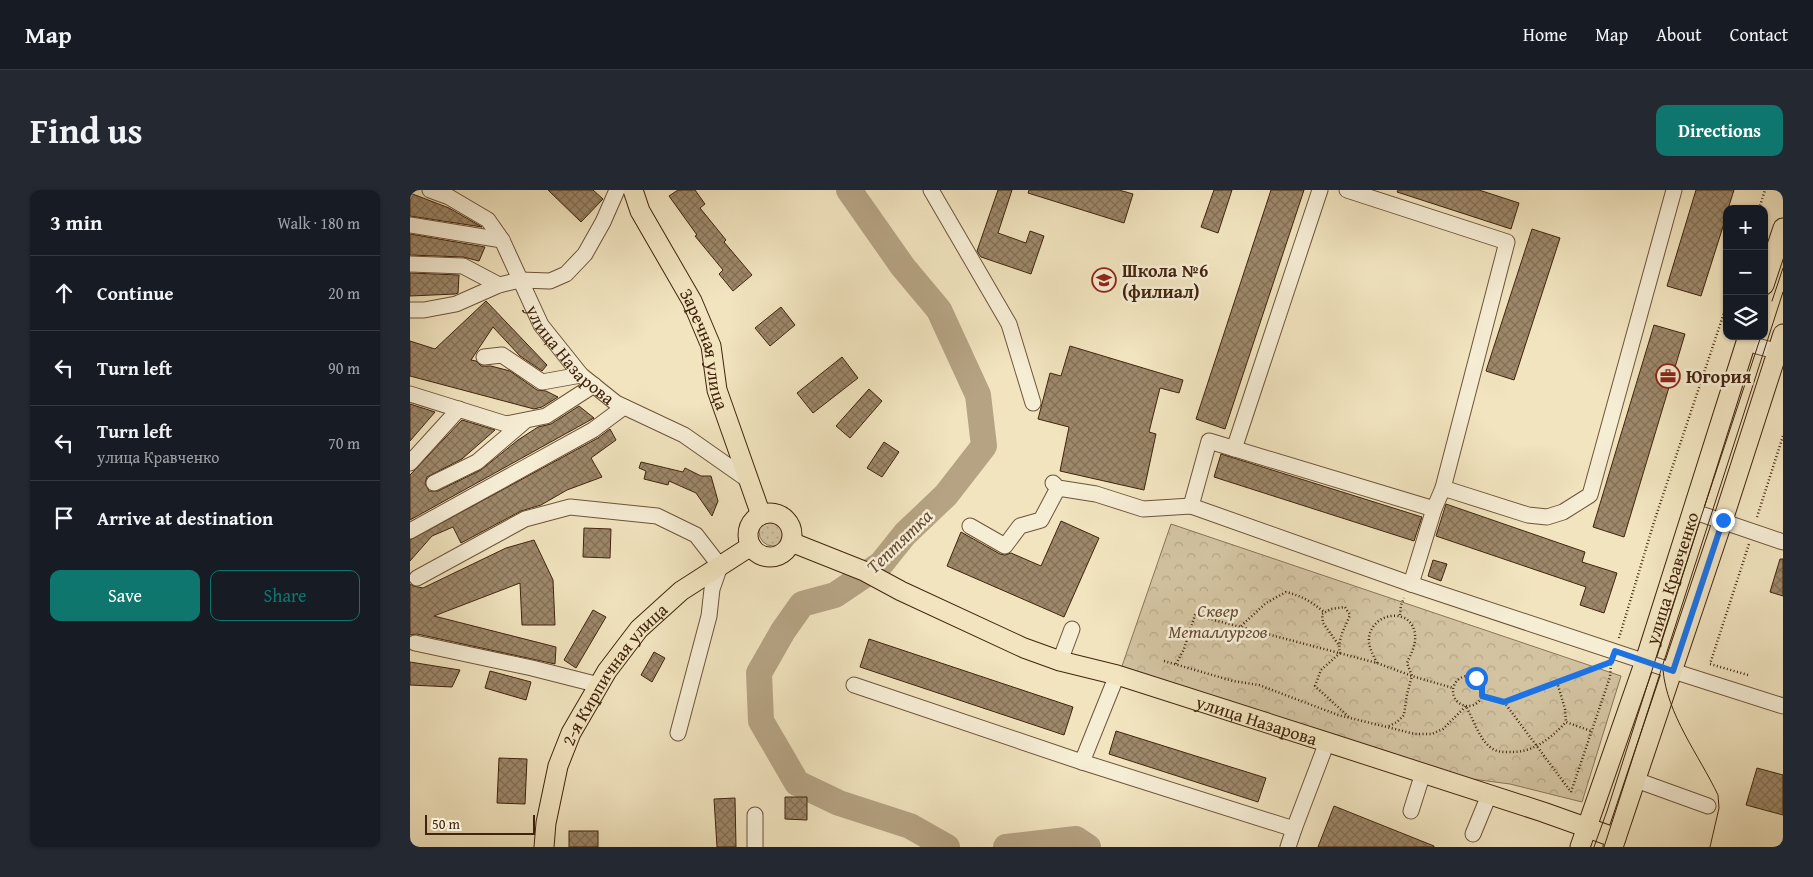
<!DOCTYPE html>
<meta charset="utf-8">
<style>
body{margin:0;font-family:"Gentium Book Plus",serif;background:#242831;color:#f1f3f6}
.controls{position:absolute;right:15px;top:15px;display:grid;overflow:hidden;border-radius:10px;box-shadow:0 1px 4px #0004}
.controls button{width:45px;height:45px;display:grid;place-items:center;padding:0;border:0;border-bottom:1px solid #363941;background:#171b24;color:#f1f3f6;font:25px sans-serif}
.scale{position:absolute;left:15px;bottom:12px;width:110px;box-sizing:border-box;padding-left:5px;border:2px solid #41240e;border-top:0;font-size:14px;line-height:18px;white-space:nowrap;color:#41240e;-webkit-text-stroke:4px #f6edd5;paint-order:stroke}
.stop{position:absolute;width:15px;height:15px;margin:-11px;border:4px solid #1a73e8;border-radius:50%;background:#fff}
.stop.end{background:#1a73e8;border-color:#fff;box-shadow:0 1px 5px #0008}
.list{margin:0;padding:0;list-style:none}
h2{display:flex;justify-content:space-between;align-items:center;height:65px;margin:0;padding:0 20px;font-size:21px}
h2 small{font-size:16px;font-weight:400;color:#9ea1a6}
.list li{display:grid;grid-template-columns:32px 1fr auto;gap:15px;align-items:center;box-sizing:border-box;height:75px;padding:0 20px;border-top:1px solid #363941}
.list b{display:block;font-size:19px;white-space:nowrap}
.list p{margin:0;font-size:16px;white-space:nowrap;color:#9ea1a6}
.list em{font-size:16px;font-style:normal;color:#9ea1a6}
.actions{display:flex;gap:10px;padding:15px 20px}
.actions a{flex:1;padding:11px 0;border:1px solid #0f766e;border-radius:10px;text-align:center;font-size:18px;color:#0f766e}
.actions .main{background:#0f766e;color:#fff}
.icon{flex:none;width:28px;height:28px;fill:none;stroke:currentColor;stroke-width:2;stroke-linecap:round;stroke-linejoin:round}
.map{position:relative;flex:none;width:1373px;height:657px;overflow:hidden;border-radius:10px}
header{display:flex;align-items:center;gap:30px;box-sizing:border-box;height:70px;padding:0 25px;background:#171b24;border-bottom:1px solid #363941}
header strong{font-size:24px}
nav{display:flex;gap:28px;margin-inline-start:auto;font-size:18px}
.intro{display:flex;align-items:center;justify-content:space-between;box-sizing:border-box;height:120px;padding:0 30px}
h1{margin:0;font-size:35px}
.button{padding:12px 22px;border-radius:10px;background:#0f766e;color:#fff;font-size:18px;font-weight:700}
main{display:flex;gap:30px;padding:0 30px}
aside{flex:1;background:#171b24;border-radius:10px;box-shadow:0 1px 4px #0004}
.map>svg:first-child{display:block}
</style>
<header>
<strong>Map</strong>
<nav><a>Home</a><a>Map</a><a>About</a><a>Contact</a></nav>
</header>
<div class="intro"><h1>Find us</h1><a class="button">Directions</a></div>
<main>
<aside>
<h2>3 min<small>Walk · 180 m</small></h2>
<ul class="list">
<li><svg class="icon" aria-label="ahead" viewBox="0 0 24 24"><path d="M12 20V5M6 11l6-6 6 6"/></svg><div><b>Continue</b></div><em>20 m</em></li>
<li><svg class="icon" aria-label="left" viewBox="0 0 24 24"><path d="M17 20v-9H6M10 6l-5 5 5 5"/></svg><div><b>Turn left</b></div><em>90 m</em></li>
<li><svg class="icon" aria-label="left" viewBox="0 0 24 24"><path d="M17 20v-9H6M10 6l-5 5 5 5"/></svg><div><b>Turn left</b><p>улица Кравченко</p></div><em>70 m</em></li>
<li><svg class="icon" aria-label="arrive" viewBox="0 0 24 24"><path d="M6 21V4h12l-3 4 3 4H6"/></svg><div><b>Arrive at destination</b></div></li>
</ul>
<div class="actions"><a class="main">Save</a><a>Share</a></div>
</aside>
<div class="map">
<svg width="1373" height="657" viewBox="0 0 1373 657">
<defs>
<pattern id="grass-dots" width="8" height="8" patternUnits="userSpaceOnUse" patternTransform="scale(1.25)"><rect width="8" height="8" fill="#d3c3a1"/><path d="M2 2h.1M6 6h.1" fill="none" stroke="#b6a789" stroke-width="1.8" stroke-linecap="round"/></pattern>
<pattern id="park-crowns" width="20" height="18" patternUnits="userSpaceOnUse" patternTransform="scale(1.25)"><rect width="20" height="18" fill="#d3c3a1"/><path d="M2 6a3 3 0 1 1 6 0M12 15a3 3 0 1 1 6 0" fill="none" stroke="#b6a789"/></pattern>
<pattern id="building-cross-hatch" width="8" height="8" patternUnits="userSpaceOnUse" patternTransform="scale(1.25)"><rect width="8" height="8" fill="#9d886a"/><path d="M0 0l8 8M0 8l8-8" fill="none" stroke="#826f56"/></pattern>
</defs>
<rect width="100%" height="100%" fill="#f1e4bf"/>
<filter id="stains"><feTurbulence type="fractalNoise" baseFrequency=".004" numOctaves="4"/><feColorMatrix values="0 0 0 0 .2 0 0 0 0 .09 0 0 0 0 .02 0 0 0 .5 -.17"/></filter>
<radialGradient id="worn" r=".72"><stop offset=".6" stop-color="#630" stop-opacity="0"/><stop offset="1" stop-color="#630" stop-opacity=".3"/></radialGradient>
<circle fill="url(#grass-dots)" stroke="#8a7458" cx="363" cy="342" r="14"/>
<polygon fill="url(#park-crowns)" stroke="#8a7458" points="761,334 1211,486 1172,612 1100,594 1062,589 711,479"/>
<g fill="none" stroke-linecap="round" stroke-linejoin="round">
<g stroke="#b5a383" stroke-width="26">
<polyline points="439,0 493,77 529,120 568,205 574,256 536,305 495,344 471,374 425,405 392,414 373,441 349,483 351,531 387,593 429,613 500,636 537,657"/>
<polyline points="596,657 666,649 678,657"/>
</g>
</g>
<g fill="url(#building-cross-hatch)" stroke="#41240e">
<polygon points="138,0 183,0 193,9 171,32"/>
<polygon points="268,0 285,0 295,14 290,18 316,50 314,52 342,85 323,101 309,84 313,80 285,46 287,45 259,6"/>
<polygon points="588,0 602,0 588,43 616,53 620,41 634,46 621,84 571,67 567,61"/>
<polygon points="619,0 709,0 723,4 714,33 618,3"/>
<polygon points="804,0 822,0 808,43 791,37"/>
<polygon points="861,0 894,0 815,239 786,229"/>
<polygon points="988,0 1069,0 1109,13 1101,39 987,2"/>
<polygon points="1286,0 1324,0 1318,19 1317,19 1317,24 1291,106 1257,96"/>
<polygon points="0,3 39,18 72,37 0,26"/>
<polygon points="1122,39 1150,48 1104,190 1076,181"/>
<polygon points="0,44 75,57 69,71 53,67 0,65"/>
<polygon points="0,83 49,85 48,103 45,104 0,106"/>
<polygon points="76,111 137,175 132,181 110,166 83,137 61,170 66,171 71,176 81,176 100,181 127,200 136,201 148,207 132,217 124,219 0,186 0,151 25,159"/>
<polygon points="371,117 385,135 360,156 345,138"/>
<polygon points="1244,135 1275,144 1214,347 1183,337"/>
<polygon points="660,156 773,190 769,203 750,198 739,242 746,244 734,300 650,281 659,237 628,229 640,183 651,186"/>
<polygon points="432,167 448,188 403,223 387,203"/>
<polygon points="459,199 472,211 440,248 426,236"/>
<polygon points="0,214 25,222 0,251"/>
<polygon points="169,216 184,228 0,330 0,285 52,230 85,240 52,269 17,287 15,293 19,301 28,301 71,280 108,250 128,237 141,234"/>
<polygon points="200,239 206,250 181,268 192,287 157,300 131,315 111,321 51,353 43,337 22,346 0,371 0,350 188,248"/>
<polygon points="474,252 489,262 472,287 457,278"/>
<polygon points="811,264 1012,327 1004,351 804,287"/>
<polygon points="231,272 273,282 275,278 291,286 301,286 308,311 302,326 286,303 259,291 258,295 234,289 236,281 229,278"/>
<polygon points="1036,314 1175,362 1172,372 1207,383 1194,423 1170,415 1176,397 1026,346"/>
<polygon points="651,331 689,348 654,427 537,376 551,342 590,364 595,365 601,363 631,376"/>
<polygon points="174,338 201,339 200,368 173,367"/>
<polygon points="124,350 143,390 145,435 112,435 110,393 24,426 146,457 145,474 7,444 0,445 0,394 3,396 13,398 96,358"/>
<polygon points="1370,369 1373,369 1373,406 1360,402"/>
<polygon points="1023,370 1037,374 1031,391 1018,386"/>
<polygon points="183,420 196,427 166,478 154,470"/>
<polygon points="459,449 663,517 654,545 450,477"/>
<polygon points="244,462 255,468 242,492 231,485"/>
<polygon points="0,472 50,480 42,497 0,495"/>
<polygon points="80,481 121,492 116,510 75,498"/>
<polygon points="706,541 856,588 848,612 699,564"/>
<polygon points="89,568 117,569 115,614 87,613"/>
<polygon points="1347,578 1373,585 1373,625 1336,615"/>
<polygon points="375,607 397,607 397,630 375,629"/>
<polygon points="325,608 326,657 307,657 304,609"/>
<polygon points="924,616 1024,656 1024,657 908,657"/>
<rect x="159" y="641" width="29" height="16"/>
</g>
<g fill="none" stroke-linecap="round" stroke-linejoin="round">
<g stroke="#6d543a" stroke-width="17">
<g id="minor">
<path id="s1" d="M20 0 39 7 78 30 92 50 131 135 171 185 206 213 274 245 341 292"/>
<polyline points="521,0 599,134 623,213"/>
<polyline points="937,0 1097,52 1033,298"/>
<polyline points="0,35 92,50"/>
<polyline points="0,74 53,76 89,95"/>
<polyline points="0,120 14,120 46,114 89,95 110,90 140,91 156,84 175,64 193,32 207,0"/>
<polyline points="1336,153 1373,163"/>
<polyline points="74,167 92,165 132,192 171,185"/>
<polyline points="0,204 96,234 136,226 184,195"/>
<polyline points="824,259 910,0"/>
<polyline points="0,273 49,219"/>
<polyline points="24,293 67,272 115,231"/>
<polyline points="643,293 648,298 686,304 733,319 781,316 1001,394 1263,481 1373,516"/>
<polyline points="781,316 799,251 1024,319"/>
<polyline points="1282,321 1373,352"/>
<polyline points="560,336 595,356 610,336 631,330 648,298"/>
<polyline points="0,341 183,240 214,217"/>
<polyline points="7,388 115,329 160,317 247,326 286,345 310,376 302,399 299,426 268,543"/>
<polyline points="1001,394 1024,319 1033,298 1118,325 1137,327 1153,322 1180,305 1264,0"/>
<polyline points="5,453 122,478 189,495"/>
<polyline points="650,471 662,439"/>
<polyline points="444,495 672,572 884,639 917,552"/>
<polyline points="672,572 707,485"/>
<polyline points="1226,590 1298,616"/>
<polyline points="1001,621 1013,583"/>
<polyline points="1063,644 1079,605"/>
<polyline points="345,657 345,625"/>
<polyline points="878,657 884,639"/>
</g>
</g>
<g stroke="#41240e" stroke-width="21">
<g id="major">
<path id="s2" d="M223 0 230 21 282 111 301 156 307 200 351 325"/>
<polyline points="1354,95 1373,38"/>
<circle cx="360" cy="345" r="22"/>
<path id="s3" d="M381 352 454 381 491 401 614 458 650 471 707 485 929 556 1133 622 1206 648"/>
<path id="s4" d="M134 657 136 633 148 576 161 543 197 481 229 439 271 401 341 356"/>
<path id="s5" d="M1170 657 1235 471 1338 146"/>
<polyline points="1203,657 1313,330 1373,144"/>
</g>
</g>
<g stroke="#41240e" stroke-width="2.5" stroke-dasharray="1 2.5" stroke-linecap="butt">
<polyline points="1349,19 1355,0"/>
<polyline points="1347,327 1373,246"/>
<polyline points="990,425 991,415 994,408"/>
<path d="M831 436 856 413 876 402C892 406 902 412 914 422"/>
<polyline points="1209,448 1244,332 1317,114"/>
<path d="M928 454 913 433 912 424 921 419 935 417 940 425C935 438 927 449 930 463L911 480 905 496 940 528"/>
<path d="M754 471 823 491 849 495 928 525 1005 544H1022L1033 539 1056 516C1063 529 1069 548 1080 557 1086 562 1092 562 1099 562 1123 563 1140 549 1156 532L1181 541"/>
<path d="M967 473C963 465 958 456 959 447 964 419 1008 417 1005 451 1004 459 1000 466 997 473L1002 486 997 504 994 525 987 532 977 537"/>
<polyline points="766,474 774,459 785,425 967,473 1002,486 1043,498"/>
<polyline points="1338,485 1300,474 1339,354"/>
<circle cx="1058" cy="501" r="15"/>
<polyline points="1147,492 1155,519 1156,532"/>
<polyline points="1072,506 1094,512 1195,475"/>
<polyline points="1094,512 1161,602"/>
<polyline points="1161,602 1200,487 1201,474"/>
</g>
<use href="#minor" stroke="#f6edd5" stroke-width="15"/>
<use href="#major" stroke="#f1e4bf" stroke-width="19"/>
<g stroke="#41240e" stroke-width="1">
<polyline points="1362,111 1373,78"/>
<path d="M1253 480C1257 525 1289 565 1308 605L1309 618 1300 657"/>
<polyline points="1184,657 1197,621 1292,324 1351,146"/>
<polyline points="1194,657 1373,102"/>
</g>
</g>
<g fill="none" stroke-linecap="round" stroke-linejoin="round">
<polyline stroke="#1a73e8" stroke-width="6" points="1066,488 1072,496 1072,506 1094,512 1201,472 1205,461 1263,481 1313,330"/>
</g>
<defs>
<g id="school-ring" transform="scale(1.25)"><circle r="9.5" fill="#f6edd5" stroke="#8f2418" stroke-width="1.5"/><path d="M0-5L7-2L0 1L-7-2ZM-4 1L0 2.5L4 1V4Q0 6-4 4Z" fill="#8f2418"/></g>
<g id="office-ring" transform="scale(1.25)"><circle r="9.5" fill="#f6edd5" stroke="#8f2418" stroke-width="1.5"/><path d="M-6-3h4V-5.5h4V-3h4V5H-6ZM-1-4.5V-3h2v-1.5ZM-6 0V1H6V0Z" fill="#8f2418"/></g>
</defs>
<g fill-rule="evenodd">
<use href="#school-ring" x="694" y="90"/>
<use href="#office-ring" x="1258" y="186"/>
</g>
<g text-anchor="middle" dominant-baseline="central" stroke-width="5" stroke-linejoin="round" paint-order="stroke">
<g font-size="18" font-weight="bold" fill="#41240e" stroke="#f6edd5" text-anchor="start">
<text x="712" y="80">Школа №6<tspan x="712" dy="21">(филиал)</tspan></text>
<text x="1276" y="186">Югория</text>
</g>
<g font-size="18" fill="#41240e" stroke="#f6edd5">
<text stroke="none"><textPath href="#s2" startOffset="176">Заречная улица</textPath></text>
<text stroke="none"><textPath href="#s1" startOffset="225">улица Назарова</textPath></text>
<text stroke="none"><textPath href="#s5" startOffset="284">улица Кравченко</textPath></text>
<text stroke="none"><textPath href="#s4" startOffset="191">2-я Кирпичная улица</textPath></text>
<text stroke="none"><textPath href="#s3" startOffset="500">улица Назарова</textPath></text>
</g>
<g font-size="18" font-style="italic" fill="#664c33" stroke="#f6edd5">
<text x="808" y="420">Сквер<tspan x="808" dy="21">Металлургов</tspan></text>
</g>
<g font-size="19" font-style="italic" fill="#644a31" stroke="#f6edd5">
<text transform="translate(489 351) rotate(-44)">Тептятка</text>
</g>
</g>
<rect width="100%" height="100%" filter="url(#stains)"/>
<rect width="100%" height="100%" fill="url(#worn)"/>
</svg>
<div class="controls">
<button>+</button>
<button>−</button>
<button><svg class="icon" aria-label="layers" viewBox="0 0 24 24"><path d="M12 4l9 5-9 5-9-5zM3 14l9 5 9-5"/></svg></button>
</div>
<div class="scale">50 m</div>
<div class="stop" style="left:1066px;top:488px"></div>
<div class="stop end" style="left:1313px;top:330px"></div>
</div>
</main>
